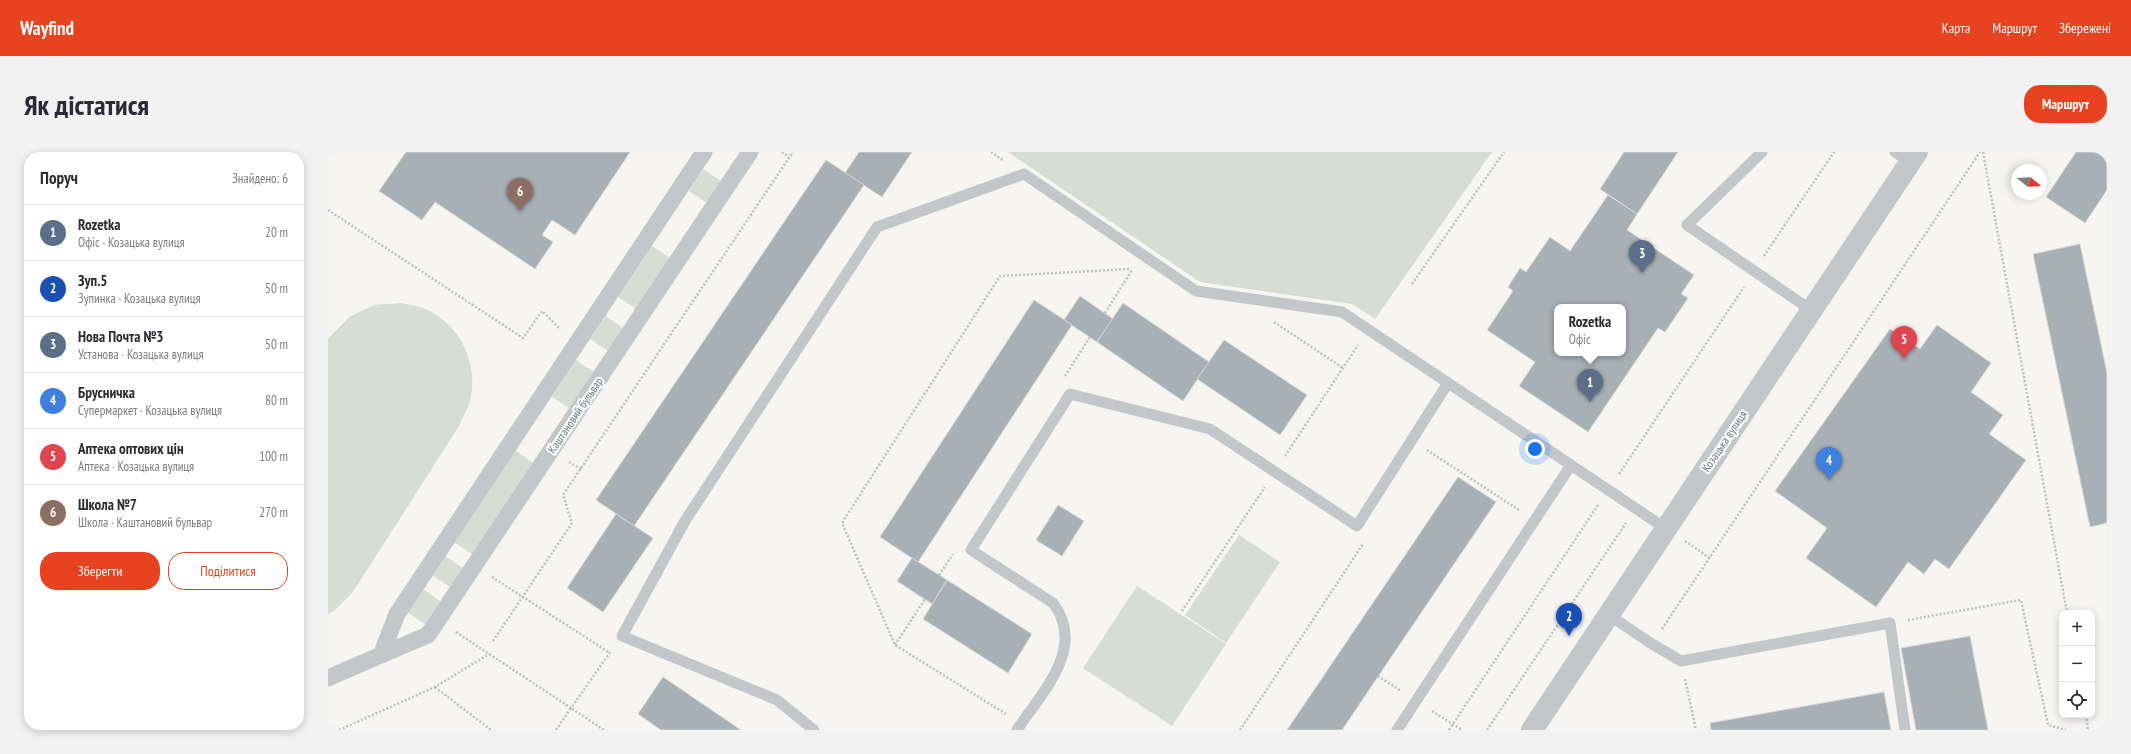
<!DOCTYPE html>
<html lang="uk">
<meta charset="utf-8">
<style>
body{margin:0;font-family:"PT Sans Narrow",sans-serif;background:#f2f2f3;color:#2b2b33}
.controls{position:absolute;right:12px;bottom:12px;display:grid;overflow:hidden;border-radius:8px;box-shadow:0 2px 10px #0003}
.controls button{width:36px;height:36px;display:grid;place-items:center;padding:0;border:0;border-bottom:1px solid #e1e1e2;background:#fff;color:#2b2b33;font:20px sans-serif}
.compass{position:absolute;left:1683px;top:12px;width:36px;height:36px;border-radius:50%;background:#fff;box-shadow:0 2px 10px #0003;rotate:108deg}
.you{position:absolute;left:1207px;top:297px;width:14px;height:14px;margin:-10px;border:3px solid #fff;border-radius:50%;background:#1a73e8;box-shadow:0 0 0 6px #1a73e833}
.badge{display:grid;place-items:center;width:26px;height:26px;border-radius:50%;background:#e74320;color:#fff;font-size:13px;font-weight:700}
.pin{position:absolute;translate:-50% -33px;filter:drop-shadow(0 1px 2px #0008)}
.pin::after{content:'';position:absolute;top:21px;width:14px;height:12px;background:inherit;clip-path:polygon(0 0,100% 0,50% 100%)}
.popup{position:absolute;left:1226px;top:152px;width:72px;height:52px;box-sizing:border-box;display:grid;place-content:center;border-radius:8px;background:#fff;filter:drop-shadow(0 1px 3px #0005);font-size:13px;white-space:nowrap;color:#7c7c81}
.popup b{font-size:15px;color:#2b2b33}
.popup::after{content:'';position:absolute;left:50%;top:100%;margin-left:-8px;border:8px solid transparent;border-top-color:#fff}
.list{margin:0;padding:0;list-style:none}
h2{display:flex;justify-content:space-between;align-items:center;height:52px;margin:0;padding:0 16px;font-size:17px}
h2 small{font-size:13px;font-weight:400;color:#7c7c81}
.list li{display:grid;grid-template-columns:26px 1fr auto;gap:12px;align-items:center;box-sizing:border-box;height:56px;padding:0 16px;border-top:1px solid #e1e1e2}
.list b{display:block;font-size:15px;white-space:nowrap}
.list p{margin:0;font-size:13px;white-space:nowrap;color:#7c7c81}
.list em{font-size:13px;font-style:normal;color:#7c7c81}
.actions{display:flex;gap:8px;padding:12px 16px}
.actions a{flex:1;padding:9px 0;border:1px solid #e74320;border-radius:16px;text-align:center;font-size:14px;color:#e74320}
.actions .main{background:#e74320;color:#fff}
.icon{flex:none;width:22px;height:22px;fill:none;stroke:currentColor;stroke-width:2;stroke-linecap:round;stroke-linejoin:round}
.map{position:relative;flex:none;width:1779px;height:578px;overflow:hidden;border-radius:16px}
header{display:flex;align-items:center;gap:24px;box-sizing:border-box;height:56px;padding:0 20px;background:#e74320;color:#fff}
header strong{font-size:19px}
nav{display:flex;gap:22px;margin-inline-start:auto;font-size:14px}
.intro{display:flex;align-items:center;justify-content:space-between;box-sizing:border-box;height:96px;padding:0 24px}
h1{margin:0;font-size:28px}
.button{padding:10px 18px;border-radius:16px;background:#e74320;color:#fff;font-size:14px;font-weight:700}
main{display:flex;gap:24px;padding:0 24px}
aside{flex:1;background:#fff;border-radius:16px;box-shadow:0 2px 10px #0003}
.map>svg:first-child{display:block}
</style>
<header>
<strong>Wayfind</strong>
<nav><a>Карта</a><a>Маршрут</a><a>Збережені</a></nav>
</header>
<div class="intro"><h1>Як дістатися</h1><a class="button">Маршрут</a></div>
<main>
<aside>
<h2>Поруч<small>Знайдено: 6</small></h2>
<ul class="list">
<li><span class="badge" style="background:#5c6f8a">1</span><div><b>Rozetka</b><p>Офіс · Козацька вулиця</p></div><em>20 m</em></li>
<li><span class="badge" style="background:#1a4fb4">2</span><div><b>Зуп.5</b><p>Зупинка · Козацька вулиця</p></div><em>50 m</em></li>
<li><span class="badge" style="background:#5c6f8a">3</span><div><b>Нова Почта №3</b><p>Установа · Козацька вулиця</p></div><em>50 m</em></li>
<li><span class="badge" style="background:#3f7fe0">4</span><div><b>Брусничка</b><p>Супермаркет · Козацька вулиця</p></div><em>80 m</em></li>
<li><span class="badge" style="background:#e0444e">5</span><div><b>Аптека оптових цін</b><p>Аптека · Козацька вулиця</p></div><em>100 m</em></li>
<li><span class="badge" style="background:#8d6e63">6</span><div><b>Школа №7</b><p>Школа · Каштановий бульвар</p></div><em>270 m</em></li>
</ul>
<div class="actions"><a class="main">Зберегти</a><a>Поділитися</a></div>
</aside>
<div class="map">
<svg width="1779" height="578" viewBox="0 0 1779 578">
<rect width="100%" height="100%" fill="#f6f5f2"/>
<g fill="#d7ddd3">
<polygon points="680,0 1164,0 1047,167 1024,152 872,130"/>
<polygon points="375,17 393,29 379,51 361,39"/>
<polygon points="324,94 342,106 308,157 290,145"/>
<path d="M73 151C82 153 92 154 100 158 133 174 151 213 142 249 140 257 134 266 131 274L25 440 6 459 0 462V187L21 165 46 153Z"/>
<polygon points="278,164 295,176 280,199 262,187"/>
<polygon points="248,208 266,220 241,256 224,245"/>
<polygon points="187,298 205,311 144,402 126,390"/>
<polygon points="911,383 952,410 898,491 857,463"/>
<polygon points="117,404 135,416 122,435 104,423"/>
<polygon points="809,434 898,492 844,574 755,516"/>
<polygon points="95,437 112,449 97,472 79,460"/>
</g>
<g fill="#a7b0b5" stroke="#d7d7d4" fill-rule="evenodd">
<polygon points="78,0 302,0 247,83 224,68 214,83 225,90 207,117 107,50 94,68 51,39"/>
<polygon points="531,0 584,0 554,45 517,21"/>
<polygon points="1296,0 1350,0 1309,62 1272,37"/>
<polygon points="1748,0 1779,0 1779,38 1757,71 1718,45"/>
<polygon points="498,8 536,33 306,374 268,348"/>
<path d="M1280 43 1309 62 1299 78 1366 123 1353 142 1360 146 1337 180 1330 176 1260 280 1191 234 1207 210 1159 178 1185 139 1180 135 1192 116 1198 120 1222 85 1242 99ZM1229 155H1295V201H1229Z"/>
<polygon points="1752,92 1779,221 1779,371 1762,375 1705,102"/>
<polygon points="752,144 785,167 769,190 736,168"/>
<polygon points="706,148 744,173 590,410 552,385"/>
<polygon points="795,151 881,210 855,249 769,190"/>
<polygon points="1609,173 1663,211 1643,240 1675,263 1661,282 1698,308 1621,417 1607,407 1596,422 1580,410 1548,455 1478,406 1499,376 1447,339 1562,177 1592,197"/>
<polygon points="896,188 979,243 952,283 869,227"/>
<polygon points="1130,325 1168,350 1128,409 1014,578 959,578"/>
<polygon points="730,353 756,369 734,404 708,388"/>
<polygon points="288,362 325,386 275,460 239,436"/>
<polygon points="584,406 619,428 604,452 569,429"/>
<polygon points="619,428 704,482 680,521 595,467"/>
<polygon points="1642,484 1660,578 1588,578 1573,496"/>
<polygon points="335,525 413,578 333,578 310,562"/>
<polygon points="1556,540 1563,578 1383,578 1382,571"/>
</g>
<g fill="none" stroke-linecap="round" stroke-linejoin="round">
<g stroke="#bdbfc1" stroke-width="2.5" stroke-dasharray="2 2" stroke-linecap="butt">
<polyline points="454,0 461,5"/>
<polyline points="663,0 676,9"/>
<polyline points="1655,0 1739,461"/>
<polyline points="0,58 195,186 214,159 232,177"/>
<polyline points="1436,104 1506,0"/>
<polyline points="1084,132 1176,0"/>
<polyline points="777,161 804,118"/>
<polyline points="946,170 1015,216"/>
<polyline points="737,224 762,185"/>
<polyline points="1099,298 1191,358"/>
<polyline points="957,304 1030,193"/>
<polyline points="241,310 253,317"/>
<polyline points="1291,322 1416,135"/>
<polyline points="1357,389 1382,406"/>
<polyline points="611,423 625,402"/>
<polyline points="164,425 282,501"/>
<polyline points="854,459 937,335"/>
<polyline points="1580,468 1693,448 1720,573 1738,578"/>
<polyline points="1334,477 1652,0"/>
<polyline points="128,480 243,556 283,499"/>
<polyline points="165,489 244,371 235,343 465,0"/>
<polyline points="567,493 597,447"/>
<polyline points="1050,524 1073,539"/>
<polyline points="1357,527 1368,578"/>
<polyline points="107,535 163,578"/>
<polyline points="1104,559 1134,578"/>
<polyline points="678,562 567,493 514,371 672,124 802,117"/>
<polyline points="1758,563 1760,578"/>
<polyline points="11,578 107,535 161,502"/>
<polyline points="228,578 243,556 276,578"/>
<polyline points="912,578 1035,392"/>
<polyline points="1121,578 1270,353"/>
<polyline points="1159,578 1298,371"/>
</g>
<g stroke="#c3c7ca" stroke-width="11">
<polyline points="1434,0 1359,73 1483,158"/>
<polyline points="1567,0 1582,10"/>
<polyline points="1281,463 1324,492 1353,509 1562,471 1577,578"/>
<polyline points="486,578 449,548 294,484 357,369 549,75 696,22 868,139 1014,160 1337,376"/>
<path d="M689 578C714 540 759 496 725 451L643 398 742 242 882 277 1029 374 1120 231"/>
<polyline points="1069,578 1243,313"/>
</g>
<g stroke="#c3c7ca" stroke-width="17">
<polyline points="53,503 100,483 422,0"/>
<polyline points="0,526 53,503 69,462 376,0"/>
</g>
<polyline stroke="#c3c7ca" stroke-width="22" points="1204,578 1589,0"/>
</g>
<g text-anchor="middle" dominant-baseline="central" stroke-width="4" stroke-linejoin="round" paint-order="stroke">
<g font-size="12" fill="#647784" stroke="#fff">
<text transform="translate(247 263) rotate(-56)">Каштановий бульвар</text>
<text transform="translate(1396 289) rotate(-56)">Козацька вулиця</text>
</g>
</g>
</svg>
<div class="controls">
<button>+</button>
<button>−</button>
<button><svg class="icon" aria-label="locate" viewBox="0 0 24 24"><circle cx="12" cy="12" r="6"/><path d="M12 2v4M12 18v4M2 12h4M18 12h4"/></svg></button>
</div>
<svg class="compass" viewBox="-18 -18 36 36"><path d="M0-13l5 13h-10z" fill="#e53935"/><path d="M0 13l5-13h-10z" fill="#7c7c81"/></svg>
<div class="you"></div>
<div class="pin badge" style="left:1262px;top:250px;background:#5c6f8a">1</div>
<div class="popup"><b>Rozetka</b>Офіс</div>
<div class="pin badge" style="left:1241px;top:484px;background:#1a4fb4">2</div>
<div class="pin badge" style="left:1314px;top:121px;background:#5c6f8a">3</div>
<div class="pin badge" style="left:1501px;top:328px;background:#3f7fe0">4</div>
<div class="pin badge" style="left:1576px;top:207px;background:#e0444e">5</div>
<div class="pin badge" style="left:192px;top:59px;background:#8d6e63">6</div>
</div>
</main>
